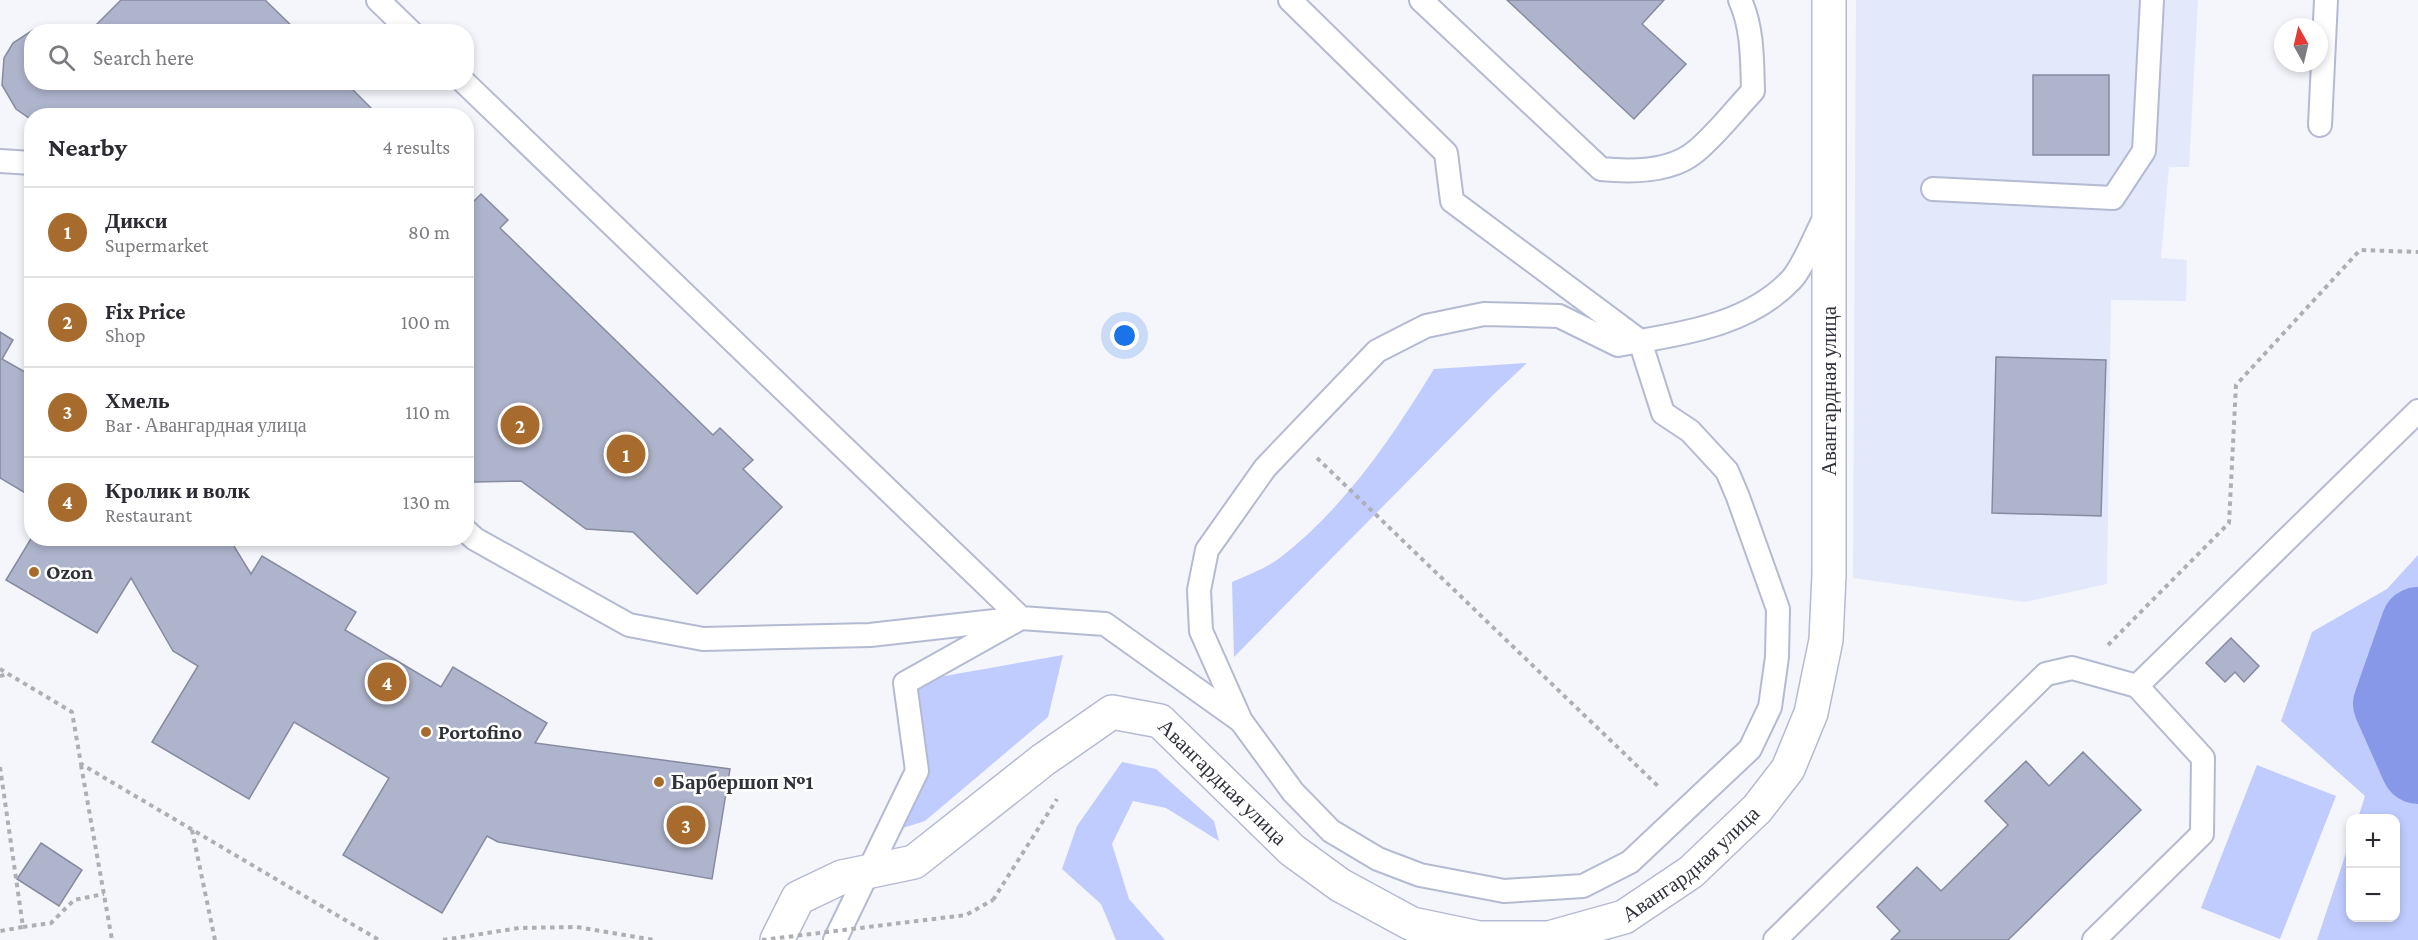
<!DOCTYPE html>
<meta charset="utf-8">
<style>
body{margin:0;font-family:"Crimson Pro",serif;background:#f7f7f7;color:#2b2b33}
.controls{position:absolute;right:18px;bottom:18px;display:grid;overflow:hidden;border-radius:12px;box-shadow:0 3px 9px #0003}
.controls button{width:54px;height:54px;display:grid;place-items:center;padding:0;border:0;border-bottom:2px solid #e1e1e2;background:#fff;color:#2b2b33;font:30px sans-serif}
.compass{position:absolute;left:2274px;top:18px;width:54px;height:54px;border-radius:50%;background:#fff;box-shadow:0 3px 9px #0003;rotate:352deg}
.you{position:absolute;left:1125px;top:336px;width:21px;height:21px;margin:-15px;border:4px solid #fff;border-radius:50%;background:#1a73e8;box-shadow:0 0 0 9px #1a73e833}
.badge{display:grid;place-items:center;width:39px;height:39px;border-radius:50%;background:#a76c2d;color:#fff;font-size:20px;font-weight:700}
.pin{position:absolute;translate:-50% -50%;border:3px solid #fff;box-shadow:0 2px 6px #0006}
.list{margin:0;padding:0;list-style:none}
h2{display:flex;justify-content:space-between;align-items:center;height:78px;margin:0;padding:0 24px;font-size:26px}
h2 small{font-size:20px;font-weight:400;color:#7c7c81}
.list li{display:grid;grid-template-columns:39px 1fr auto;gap:18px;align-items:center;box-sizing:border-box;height:90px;padding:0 24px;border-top:2px solid #e1e1e2}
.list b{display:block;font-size:22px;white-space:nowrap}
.list p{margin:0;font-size:20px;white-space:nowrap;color:#7c7c81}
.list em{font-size:20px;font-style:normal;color:#7c7c81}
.icon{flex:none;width:33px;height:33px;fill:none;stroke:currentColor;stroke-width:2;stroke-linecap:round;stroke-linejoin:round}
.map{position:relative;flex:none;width:2418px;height:940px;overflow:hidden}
.search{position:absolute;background:#fff;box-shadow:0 3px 9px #0003;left:24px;top:24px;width:450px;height:66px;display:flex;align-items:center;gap:15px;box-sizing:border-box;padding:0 21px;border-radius:24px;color:#7c7c81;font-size:22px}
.panel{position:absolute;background:#fff;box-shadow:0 3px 9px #0003;left:24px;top:108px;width:450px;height:438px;border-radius:24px}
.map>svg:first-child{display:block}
</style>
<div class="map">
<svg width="2418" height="940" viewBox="0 0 2418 940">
<rect width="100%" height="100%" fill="#f5f6fb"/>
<polygon fill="#e3e8fb" points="1856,0 2198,0 2189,167 2169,167 2161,258 2187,260 2186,301 2111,300 2107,584 2025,602 1853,578"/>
<g fill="#c0ccfe">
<path d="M1527 363 1493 395 1234 657 1232 582C1247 575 1267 568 1281 557 1346 506 1391 439 1434 369Z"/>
<polygon points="2418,555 2418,940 2317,940 2350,841 2350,918 2396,918 2396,818 2358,818 2365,796 2281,721 2312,632 2387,589"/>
<polygon points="1063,655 1048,717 925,821 887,833 917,771 905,683"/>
<polygon points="1122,762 1156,769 1214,821 1219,841 1166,808 1133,801 1112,844 1129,899 1165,940 1116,940 1101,904 1062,869 1077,826"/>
<polygon points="2257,765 2336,796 2280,939 2201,908"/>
</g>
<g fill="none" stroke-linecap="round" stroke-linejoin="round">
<polyline stroke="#8898e8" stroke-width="74" points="2418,624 2390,704 2418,767"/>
</g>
<g fill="#aeb4cb" stroke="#868ba1" stroke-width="1.5">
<polygon points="121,0 265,0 298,32 89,32"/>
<polygon points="1507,0 1664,0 1642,24 1686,64 1634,119"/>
<polygon points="55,28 63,32 32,32 32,82 345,82 379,116 82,116 79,112 68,116 32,116 32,119 29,118 16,109 2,85 4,58 13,43 33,30"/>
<rect x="2033" y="75" width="76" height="80"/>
<polygon points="481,194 508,220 500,228 713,435 720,428 753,460 743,469 782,507 697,594 633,532 586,529 521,481 474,482 466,475 466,200 471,204"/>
<polygon points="0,332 13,340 2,359 32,376 32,497 0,478"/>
<polygon points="1996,357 2106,360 2101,516 1992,513"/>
<polygon points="32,537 229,538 251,574 262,556 356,612 345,630 441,687 453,667 547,723 535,743 730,769 712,879 498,842 487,836 442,913 343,855 389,778 294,722 249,799 152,742 198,666 173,651 131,578 97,633 6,580"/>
<polygon points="2231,638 2259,666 2244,682 2235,672 2225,682 2206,663"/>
<polygon points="2083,752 2141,810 2008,940 1891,940 1900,931 1877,907 1917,867 1941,891 2008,825 1985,801 2026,761 2049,786"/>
<polygon points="41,843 82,870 59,906 17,879"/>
</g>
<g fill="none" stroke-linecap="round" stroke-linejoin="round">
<g stroke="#b4bad1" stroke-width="26">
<g id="lane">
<polyline points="378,0 411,32"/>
<path d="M1290 0 1446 153 1452 201 1640 341C1694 332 1752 321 1791 280 1804 266 1816 233 1826 215"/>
<path d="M1421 0 1601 169C1631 172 1671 172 1695 152 1716 135 1734 111 1753 91 1752 60 1753 29 1740 0"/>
<polyline points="464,82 1021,618 1105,624 1241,721"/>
<polyline points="2320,125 2326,0"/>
<polyline points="0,161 32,163"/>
<polyline points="1933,189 2113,198 2144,151 2152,0"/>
<polygon points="1484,314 1559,316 1618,345 1640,341 1663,413 1690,431 1727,471 1738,497 1778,609 1777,657 1770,707 1750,749 1630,862 1583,886 1504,891 1420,875 1378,859 1331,831 1293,792 1241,721 1201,631 1199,590 1207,550 1265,468 1377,351 1426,326"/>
<polyline points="466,531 475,539 629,625 703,639 870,635 1021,618 905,683 917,771 835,940"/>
<polyline points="2137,686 2418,411"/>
<polyline points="1775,940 2046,674 2072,668 2137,686 2203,758 2202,834 2094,940"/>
</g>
</g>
<g stroke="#b4bad1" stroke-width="36">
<g id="street">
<path id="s1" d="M777 940 798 898 842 877 914 862 1043 760 1112 712 1160 721 1292 850 1340 885 1412 924 1479 938H1549L1624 917 1691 872 1757 809 1788 769 1811 713 1826 640 1829 575V0"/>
</g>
</g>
<g stroke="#adafb5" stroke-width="4" stroke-dasharray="4.5 4.5" stroke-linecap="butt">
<polyline points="1317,458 1660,788"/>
<polyline points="2108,645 2229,523 2236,385 2360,250 2418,252"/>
<polyline points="0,669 72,712 81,764 379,940"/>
<polyline points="0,676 8,674"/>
<polyline points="81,765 112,940"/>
<polyline points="0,767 23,927 0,931"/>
<polyline points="192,830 215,940"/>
<polyline points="993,900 1057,799"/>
<polyline points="23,927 51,923 74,900 104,894"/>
<polyline points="443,940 519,928 577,927 654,940"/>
</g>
<use href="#lane" stroke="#fff" stroke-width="22"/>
<use href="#street" stroke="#fff" stroke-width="33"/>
<polyline stroke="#adafb5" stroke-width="4" stroke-dasharray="4.5 4.5" stroke-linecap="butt" points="762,940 966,915 993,900"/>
</g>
<g fill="#a76c2d" stroke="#fff" stroke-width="2">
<circle cx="34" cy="572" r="6"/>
<circle cx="426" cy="732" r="6"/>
<circle cx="659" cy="782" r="6"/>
</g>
<g text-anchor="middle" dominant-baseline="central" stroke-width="5" stroke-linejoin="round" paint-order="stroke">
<g font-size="21" fill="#2f323b" stroke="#fff">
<text transform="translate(1829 391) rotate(-90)">Авангардная улица</text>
<text stroke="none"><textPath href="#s1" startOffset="554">Авангардная улица</textPath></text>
<text stroke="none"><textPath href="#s1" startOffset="1094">Авангардная улица</textPath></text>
</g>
<g font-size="21" font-weight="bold" fill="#2f323b" stroke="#fff" text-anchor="start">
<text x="46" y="572">Ozon</text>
<text x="438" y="732">Portofino</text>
<text x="671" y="782">Барбершоп №1</text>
</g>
</g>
</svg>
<div class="controls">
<button>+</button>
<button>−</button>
</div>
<svg class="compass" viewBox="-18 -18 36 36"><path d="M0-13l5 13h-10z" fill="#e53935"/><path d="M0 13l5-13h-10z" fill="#7c7c81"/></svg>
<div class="you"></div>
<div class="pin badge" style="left:626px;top:454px">1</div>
<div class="pin badge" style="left:520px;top:425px">2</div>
<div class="pin badge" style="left:686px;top:825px">3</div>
<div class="pin badge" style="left:387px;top:682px">4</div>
<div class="search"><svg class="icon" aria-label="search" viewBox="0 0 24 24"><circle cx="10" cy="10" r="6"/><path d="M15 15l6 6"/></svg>Search here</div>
<section class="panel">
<h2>Nearby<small>4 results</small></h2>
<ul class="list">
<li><span class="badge">1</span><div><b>Дикси</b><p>Supermarket</p></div><em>80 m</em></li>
<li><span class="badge">2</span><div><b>Fix Price</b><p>Shop</p></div><em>100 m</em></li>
<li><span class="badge">3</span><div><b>Хмель</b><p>Bar · Авангардная улица</p></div><em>110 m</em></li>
<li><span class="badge">4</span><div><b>Кролик и волк</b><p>Restaurant</p></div><em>130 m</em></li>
</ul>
</section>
</div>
